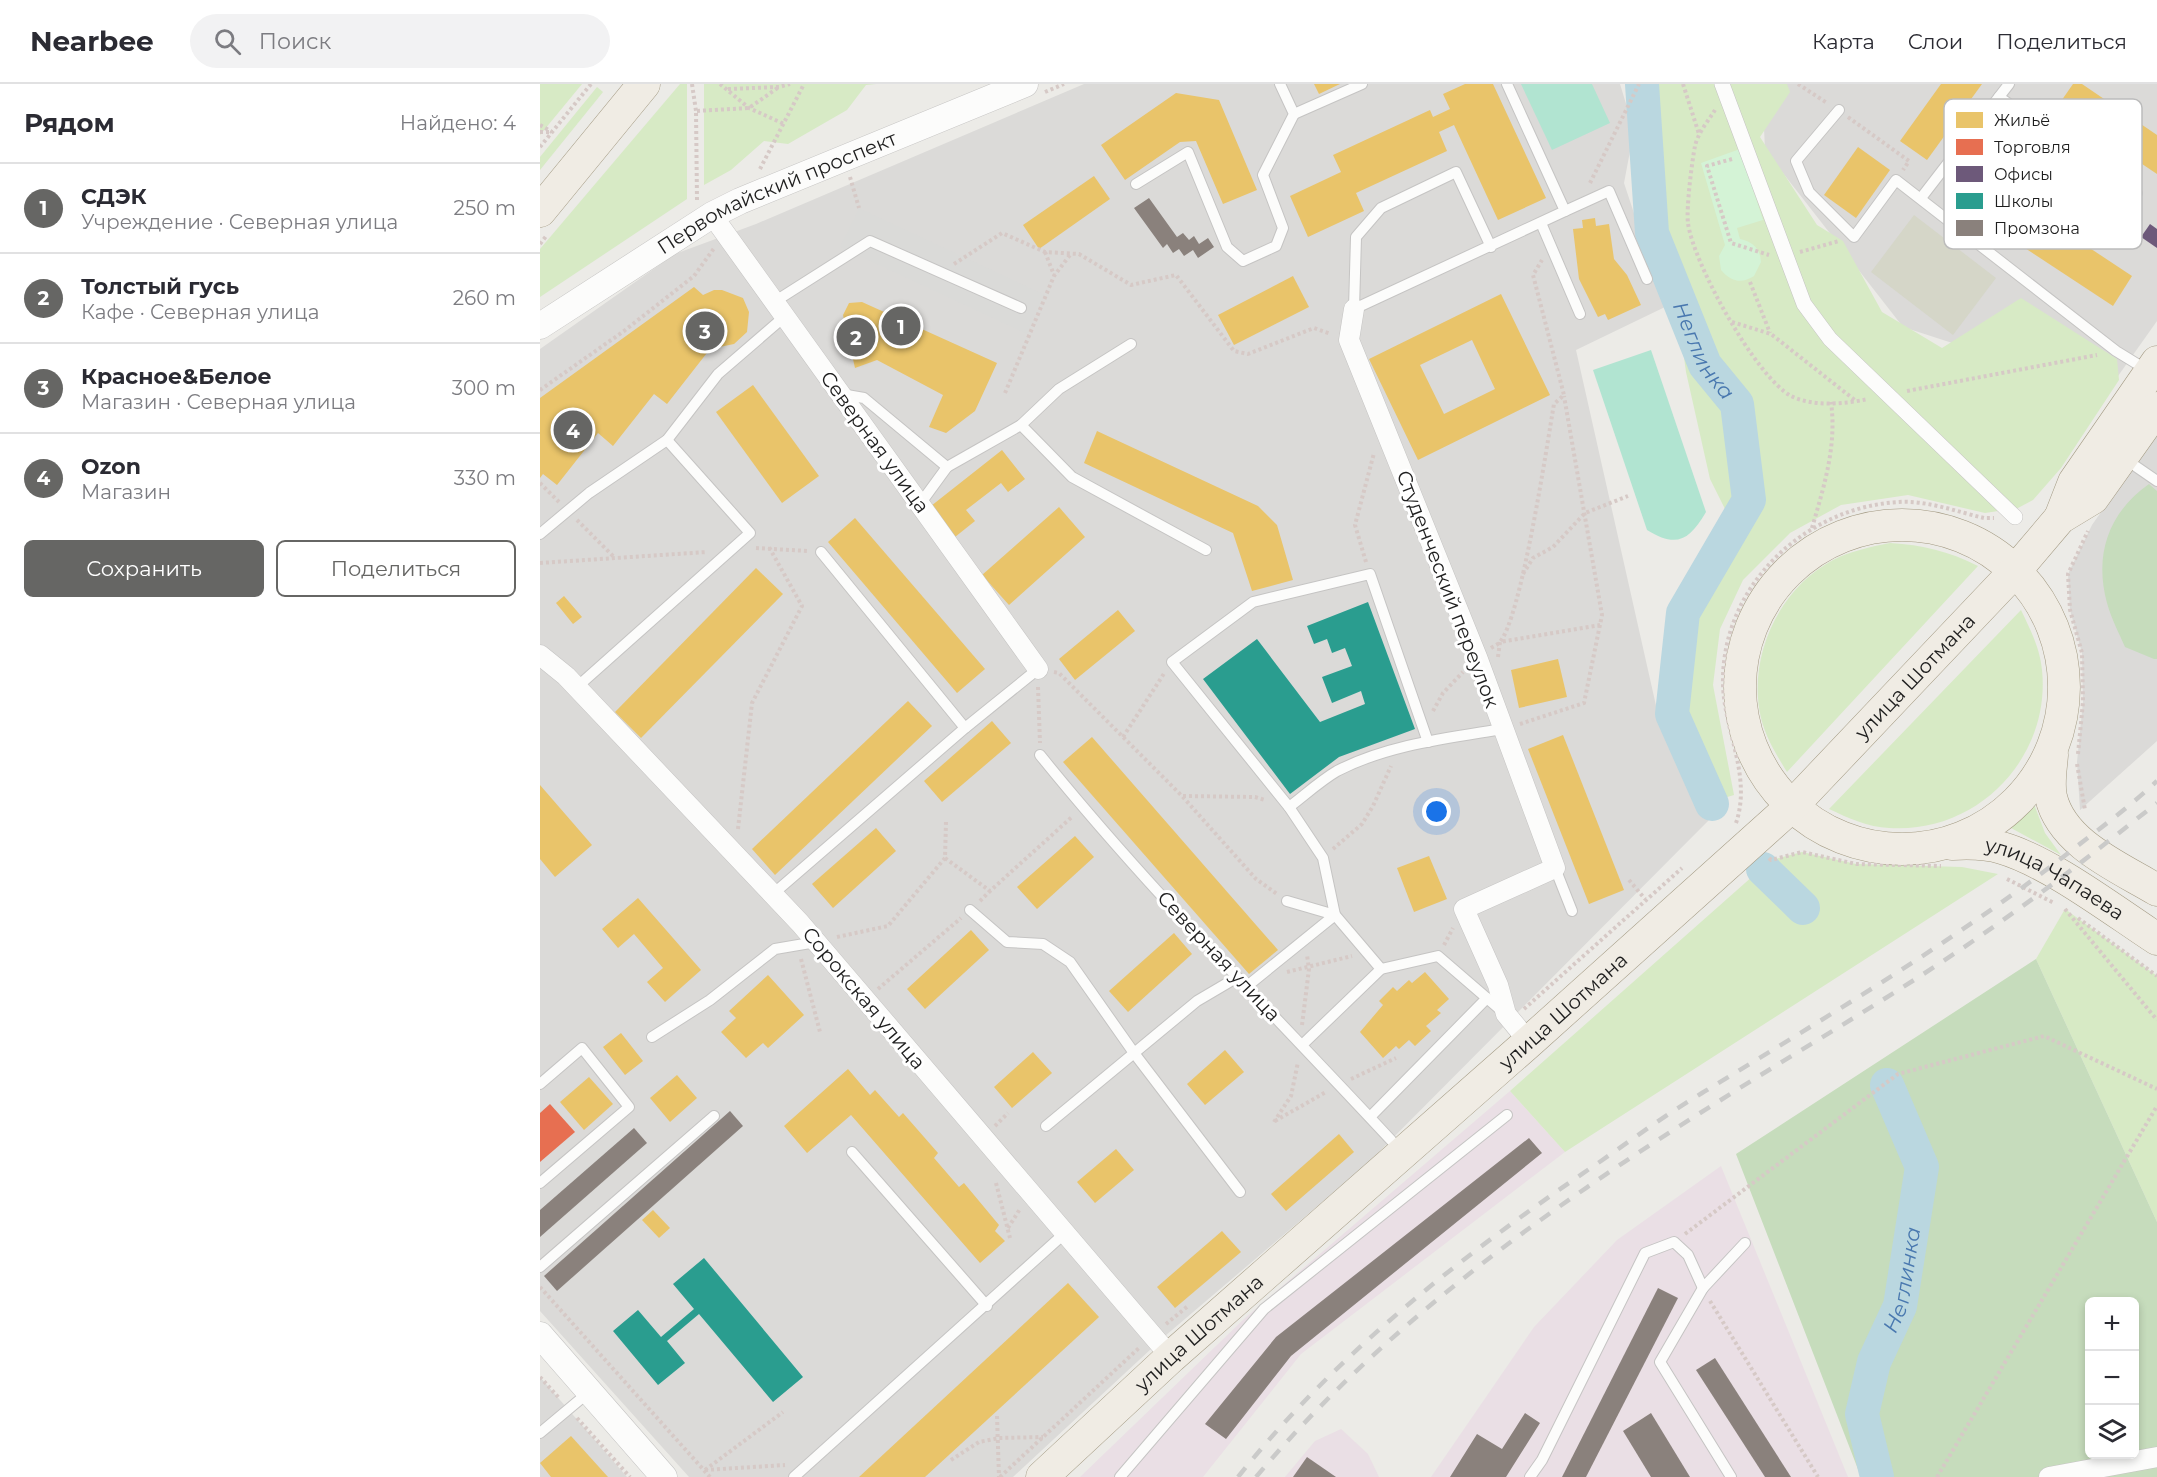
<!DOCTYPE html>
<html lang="ru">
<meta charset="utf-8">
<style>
body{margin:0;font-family:Montserrat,sans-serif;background:#f2f2f3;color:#2b2b33}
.controls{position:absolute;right:18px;bottom:18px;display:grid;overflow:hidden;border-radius:9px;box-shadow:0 3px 9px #0003}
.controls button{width:54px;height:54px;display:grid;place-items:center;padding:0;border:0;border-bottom:2px solid #e1e1e2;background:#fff;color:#2b2b33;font:30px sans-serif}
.you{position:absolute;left:897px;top:728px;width:21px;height:21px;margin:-15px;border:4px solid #fff;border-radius:50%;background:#1a73e8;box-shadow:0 0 0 9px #1a73e833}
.badge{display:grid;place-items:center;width:39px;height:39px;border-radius:50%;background:#666664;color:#fff;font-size:20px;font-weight:700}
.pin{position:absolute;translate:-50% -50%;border:3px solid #fff;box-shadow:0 2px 6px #0006}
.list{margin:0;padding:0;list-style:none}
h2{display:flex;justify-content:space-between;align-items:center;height:78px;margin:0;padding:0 24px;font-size:26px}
h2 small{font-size:20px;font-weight:400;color:#7c7c81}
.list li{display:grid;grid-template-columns:39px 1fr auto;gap:18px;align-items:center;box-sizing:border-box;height:90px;padding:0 24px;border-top:2px solid #e1e1e2}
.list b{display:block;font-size:22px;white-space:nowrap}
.list p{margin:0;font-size:20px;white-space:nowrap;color:#7c7c81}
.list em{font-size:20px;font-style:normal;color:#7c7c81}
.actions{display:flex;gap:12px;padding:18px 24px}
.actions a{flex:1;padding:14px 0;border:2px solid #666664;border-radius:9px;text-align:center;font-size:21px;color:#666664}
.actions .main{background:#666664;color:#fff}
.icon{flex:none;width:33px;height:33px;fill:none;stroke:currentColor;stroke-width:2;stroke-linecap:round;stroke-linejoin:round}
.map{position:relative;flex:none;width:1617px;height:1393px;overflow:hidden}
header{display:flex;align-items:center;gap:36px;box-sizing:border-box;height:84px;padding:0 30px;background:#fff;border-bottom:2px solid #e1e1e2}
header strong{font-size:28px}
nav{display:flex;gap:33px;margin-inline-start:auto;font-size:21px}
.search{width:420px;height:54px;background:#f2f2f3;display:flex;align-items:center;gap:15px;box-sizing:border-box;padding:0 21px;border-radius:33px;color:#7c7c81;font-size:22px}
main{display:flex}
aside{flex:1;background:#fff}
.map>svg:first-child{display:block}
</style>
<header>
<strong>Nearbee</strong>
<div class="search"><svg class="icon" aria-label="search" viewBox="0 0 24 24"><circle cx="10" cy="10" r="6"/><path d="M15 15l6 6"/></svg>Поиск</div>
<nav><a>Карта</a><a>Слои</a><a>Поделиться</a></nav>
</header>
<main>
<aside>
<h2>Рядом<small>Найдено: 4</small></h2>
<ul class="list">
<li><span class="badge">1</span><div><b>СДЭК</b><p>Учреждение · Северная улица</p></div><em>250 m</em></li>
<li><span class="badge">2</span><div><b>Толстый гусь</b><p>Кафе · Северная улица</p></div><em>260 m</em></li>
<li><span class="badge">3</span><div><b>Красное&amp;Белое</b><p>Магазин · Северная улица</p></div><em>300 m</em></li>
<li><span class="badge">4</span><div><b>Ozon</b><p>Магазин</p></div><em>330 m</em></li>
</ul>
<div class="actions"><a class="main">Сохранить</a><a>Поделиться</a></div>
</aside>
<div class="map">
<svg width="1617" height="1393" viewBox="0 0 1617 1393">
<rect width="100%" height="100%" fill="#ecebe7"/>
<g fill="#dbdad8">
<polygon points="544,0 1080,0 1094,46 1084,99 1125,223 1036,266 1117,626 1169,736 829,1078 625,1252 473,1393 149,1393 0,1227 0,265 135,170 216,140"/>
<polygon points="1222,0 1617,0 1617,237 1566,309 1363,243 1225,66"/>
<polygon points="1617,349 1617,657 1540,726 1537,678 1543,618 1542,569 1530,526 1528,490 1552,441"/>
<polygon points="0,1293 87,1393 0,1393"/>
</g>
<g fill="#eadfe5">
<polygon points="970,1007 1025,1068 761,1270 663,1393 540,1393 704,1235"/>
<polygon points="1181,1082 1308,1393 891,1393 994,1243 1077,1156"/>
<polygon points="801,1345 828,1370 839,1393 745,1393 775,1357"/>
</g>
<polygon fill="#dadad8" points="319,124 505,211 487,250 300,163"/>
<polygon fill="#d5d6c8" points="1374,131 1456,194 1413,251 1331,188"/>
<g fill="#d7eac5">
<polygon points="0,0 42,0 0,51"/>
<polygon points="140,0 147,0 147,115 0,213 0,165"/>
<polygon points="164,0 336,0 326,1 307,26 248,60 224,57 191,86 164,101"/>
<polygon points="1110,0 1247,0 1250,8 1220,53 1277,141 1303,157 1342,228 1402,264 1481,214 1577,275 1579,296 1521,384 1493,416 1478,424 1445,429 1368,411 1301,421 1250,449 1203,496 1180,545 1173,601 1194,711 1177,716 1140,633 1146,560 1188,431 1170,395 1146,288 1138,230 1120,186 1107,143 1098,83 1118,60"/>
<polygon points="57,3 63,8 0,86 0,73"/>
<path d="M1350 459C1383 461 1408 467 1438 482L1247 688C1236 670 1226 654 1221 634 1207 574 1238 505 1293 476 1311 467 1330 463 1350 459Z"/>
<path d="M1481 526C1490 545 1500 564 1502 586 1511 673 1438 750 1349 744 1328 743 1308 734 1289 725Z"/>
<polygon points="1491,712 1505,749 1521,771 1471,744 1457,741 1470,735"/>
<polygon points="1262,768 1316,780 1422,783 1458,790 1025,1068 970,1007 1231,776"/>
<polygon points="1525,825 1617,892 1617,1138 1496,875"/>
</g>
<g fill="#c6dcbc" fill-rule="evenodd">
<path d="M1609 400 1617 407V575H1614L1585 563C1579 549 1571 534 1567 519 1554 471 1568 429 1609 400Z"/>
<path d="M1496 875 1617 1138V1393H1321L1196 1070ZM1550 1218H1594V1370H1550Z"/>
</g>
<path fill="#d4f3d6" d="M1200 65 1223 136 1197 144 1200 155C1213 158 1220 164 1221 178L1214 192C1202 200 1191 198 1181 186L1179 172 1185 161 1161 79Z"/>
<g fill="#b1e4d1">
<polygon points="981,0 1052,0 1070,39 1012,66"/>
<path d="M1111 266 1166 428C1149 457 1136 464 1107 446L1053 286Z"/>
</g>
<g fill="#e9c46a" fill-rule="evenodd">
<polygon points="774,0 800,0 779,10"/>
<polygon points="925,0 953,0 1006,114 958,136 914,41 899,48 907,67 816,109 824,127 768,153 750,112 801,88 793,71 890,26 893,33 910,25 903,10"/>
<polygon points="1401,0 1442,0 1387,76 1360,57"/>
<polygon points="1533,0 1542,0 1617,51 1617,90 1517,23"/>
<polygon points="636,9 679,16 717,106 683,120 656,57 640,58 585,96 561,61"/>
<polygon points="1318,63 1350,86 1316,134 1284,111"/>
<polygon points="1438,90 1592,192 1573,222 1418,120"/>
<polygon points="554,92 570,115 499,165 483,141"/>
<polygon points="1055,134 1056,142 1069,140 1074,175 1087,191 1101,221 1068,236 1065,230 1058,233 1039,195 1033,145 1043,144 1042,136"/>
<polygon points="753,192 769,223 694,261 678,231"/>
<polygon points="154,203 163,211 174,206 182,206 203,214 209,228 207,248 194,260 170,265 127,320 114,310 73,362 58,349 17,401 3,390 0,394 0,314"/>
<path d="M961 210 1010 311 878 376 829 275ZM932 256 955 305 904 330 880 281Z"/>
<polygon points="322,218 457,279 435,327 406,349 389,343 403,311 337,276 315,284 303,231 309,219"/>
<polygon points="213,301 279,392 242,419 176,328"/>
<polygon points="557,347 718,422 737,441 753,496 712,507 693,449 544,379"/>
<polygon points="462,366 485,395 468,408 461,399 426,426 435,437 415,453 391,422"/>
<polygon points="519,423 545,453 469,521 442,491"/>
<polygon points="315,434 445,585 417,609 288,458"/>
<polygon points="216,484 243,510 101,654 75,628"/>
<polygon points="24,512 42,533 33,540 16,519"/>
<polygon points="578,526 595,547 535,596 519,575"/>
<polygon points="1018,575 1027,613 979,624 971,586"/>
<polygon points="368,617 392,642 235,791 212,765"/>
<polygon points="452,637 471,659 402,718 384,697"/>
<polygon points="1023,651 1084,806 1049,820 988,665"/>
<polygon points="552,653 738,866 709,890 523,678"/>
<polygon points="0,701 52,761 15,793 0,775"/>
<polygon points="336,744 356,767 293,824 272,800"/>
<polygon points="535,752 554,773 497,825 477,803"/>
<polygon points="889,772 907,815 874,828 857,784"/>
<polygon points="98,814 161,886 125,918 107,898 123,884 94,850 78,864 62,845"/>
<polygon points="431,846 449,866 385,925 367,905"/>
<polygon points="634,849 652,870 588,928 569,907"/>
<polygon points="885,888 909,915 897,926 901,929 886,942 891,947 875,962 869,956 859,965 856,962 843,974 820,948 843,921 839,917 853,903 857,907 869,896 872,899"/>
<polygon points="228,891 264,931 228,964 223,959 206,974 181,948 196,934 189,927"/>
<polygon points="81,949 103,977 85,991 63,963"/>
<polygon points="685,966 704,988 665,1021 647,1000"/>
<polygon points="493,968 512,989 472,1024 454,1003"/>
<polygon points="308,985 330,1011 335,1006 359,1033 363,1029 398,1069 394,1074 419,1103 424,1099 459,1141 455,1147 465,1157 440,1179 311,1031 267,1069 244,1042"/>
<polygon points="137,991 157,1014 130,1038 110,1014"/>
<polygon points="49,993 73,1020 44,1046 20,1018"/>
<polygon points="799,1050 814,1068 746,1127 731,1110"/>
<polygon points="576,1065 594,1086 555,1119 537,1098"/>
<polygon points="113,1126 130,1144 119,1154 102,1136"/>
<polygon points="682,1147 701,1168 635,1224 617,1203"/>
<polygon points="528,1199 559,1233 385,1393 319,1393"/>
<polygon points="31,1352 68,1393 11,1393 0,1379"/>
</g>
<polygon fill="#e76f51" points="10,1020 35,1048 0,1078 0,1029"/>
<polygon fill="#6d597a" points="1610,140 1617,145 1617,164 1601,153"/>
<g fill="#2a9d8f">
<polygon points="828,518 875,645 799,673 750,710 663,595 717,555 780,638 825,620 821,607 792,619 782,593 812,582 805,564 792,569 787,555 774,560 767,542"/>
<polygon points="164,1174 263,1293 233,1318 159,1230 127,1257 145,1279 118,1301 73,1247 98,1226 121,1253 154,1225 133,1200"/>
</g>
<g fill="#8a817c">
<polygon points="609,114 637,153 643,149 649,156 654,152 659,160 668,154 674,163 658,174 653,166 644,172 639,165 633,169 627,160 623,164 594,124"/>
<polygon points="190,1027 203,1042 17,1207 4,1192"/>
<polygon points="94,1044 107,1059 0,1153 0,1126"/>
<polygon points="989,1054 1002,1069 751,1272 686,1355 665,1340 736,1253"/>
<polygon points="1118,1204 1138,1214 1046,1393 1022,1393"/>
<polygon points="1175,1274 1251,1393 1225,1393 1156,1286"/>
<polygon points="985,1329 1000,1339 966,1393 910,1393 937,1350 962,1365"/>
<polygon points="1111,1329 1150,1393 1111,1393 1083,1347"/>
<polygon points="767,1373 796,1393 753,1393"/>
</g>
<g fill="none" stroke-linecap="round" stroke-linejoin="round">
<g stroke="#bad7e0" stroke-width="34">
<path id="s1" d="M1102 0 1112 149 1165 281 1197 320 1209 416 1143 529 1132 630 1172 720"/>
<polyline points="1223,785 1263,824"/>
<path id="s2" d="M1337 1393 1322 1330 1334 1278 1360 1222 1382 1083 1347 1001"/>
</g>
<g stroke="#c5c4c3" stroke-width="12">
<g id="service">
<polyline points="1459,13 1597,109"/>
<polyline points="1299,26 1256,77 1269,108 1314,153 1356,96 1576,267 1607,286"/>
<polyline points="754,30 822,0"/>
<polyline points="1431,49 1579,156"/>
<polyline points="596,100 648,68 687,163 703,177 736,162 743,144 723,91 754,30 740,0"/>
<polyline points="1381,114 1469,0"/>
<polyline points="1025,127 1069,107 1107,195"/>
<polyline points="1001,139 1040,230"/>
<polyline points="951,163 916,88 841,124 816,153 814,225 1025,127 967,0"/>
<polyline points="234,218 330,157 481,224"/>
<polyline points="301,310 324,314 407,383"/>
<polyline points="481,341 532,393 666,466"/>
<polyline points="1585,375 1617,397"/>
<polyline points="380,420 407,383 481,341 519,305 591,260"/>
<polyline points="0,450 49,409 127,356 178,290 244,233"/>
<polyline points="281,468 425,644"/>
<polyline points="37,603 210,449 127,356"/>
<path d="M500 671C613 811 741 937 862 1068"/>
<path d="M749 723C765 711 780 697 797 687 847 661 908 654 962 645"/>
<polyline points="1015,784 1032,827"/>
<polyline points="233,810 425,644 498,585"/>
<polyline points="747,817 795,831 841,885"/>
<polyline points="430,826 467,858 503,860 530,878 594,969 700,1108"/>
<polyline points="706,903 795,831 783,774 749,723 632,578 713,518 830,490 888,658"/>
<polyline points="112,953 170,916 235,865 276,858"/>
<polyline points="762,961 841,885 898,872 963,928"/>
<polyline points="0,1000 42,964 89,1023 0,1099"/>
<polyline points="830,1033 947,914"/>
<polyline points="506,1042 657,917 696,894"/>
<polyline points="312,1068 447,1222"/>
<polyline points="0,1183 174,1032"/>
<polyline points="1163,1204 1120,1278 1191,1393"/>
<polyline points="0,1349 49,1308"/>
<polyline points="254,1393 525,1149"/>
<polyline points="580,1393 724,1225 967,1031"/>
<polyline points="990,1393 1002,1376 1105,1169 1134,1158 1148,1171 1163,1204 1205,1159"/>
</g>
</g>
<g stroke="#c5c4c3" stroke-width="16">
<polyline id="pedestrian" points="1182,0 1264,220 1290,255 1475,433"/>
</g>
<g stroke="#c5c4c3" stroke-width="21">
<g id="minor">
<polyline points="172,131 498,585"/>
<polyline points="814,225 809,256 937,573 1015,784 924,825 958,901 966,930 989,958"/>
<polyline points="0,571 26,592 260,839 631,1273"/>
<polyline points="1509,1393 1617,1373"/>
</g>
</g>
<g stroke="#c5c4c3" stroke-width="27">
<g id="tertiary">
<path id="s3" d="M0 242 172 131 200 117 485 0"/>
<polyline points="0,1251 124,1393"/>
</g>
</g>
<g stroke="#a39a83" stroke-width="33">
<g id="primary">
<polyline points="0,127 104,0"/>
<polyline points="1520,434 1534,398 1617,278"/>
<circle cx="1362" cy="603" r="162"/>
<path d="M1512 671C1511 684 1508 700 1511 713 1522 760 1579 783 1617 806"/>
<path id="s4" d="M1412 760C1429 759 1446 759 1462 764 1510 778 1574 827 1617 855"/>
<path id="s5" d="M502 1393 631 1273 989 958 1252 722 1475 487 1520 434 1553 414 1617 324"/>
</g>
</g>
<g stroke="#d6c9c6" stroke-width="4" stroke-dasharray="3 3" stroke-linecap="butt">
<polyline points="152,0 156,27"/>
<polyline points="180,0 209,24 244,40"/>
<polyline points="1143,0 1159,50"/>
<polyline points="1258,0 1287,19"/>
<polyline points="188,5 239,3 250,0"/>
<polyline points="505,8 524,0"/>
<path d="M1175 26C1168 37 1158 49 1155 62 1152 77 1146 125 1148 139 1153 179 1216 293 1251 312 1273 323 1305 320 1328 315"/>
<polyline points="1308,33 1369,77 1363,86"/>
<polyline points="0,41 12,48"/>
<polyline points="0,48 12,48"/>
<polyline points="0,63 51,0"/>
<polyline points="1192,75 1167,82 1191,159 1229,171"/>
<polyline points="220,85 264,0"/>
<polyline points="310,93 319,124"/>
<polyline points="1050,99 1099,0"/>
<polyline points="157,116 156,27 209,24 239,3"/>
<polyline points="0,160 7,151"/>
<polyline points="505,168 514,191"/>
<polyline points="1260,168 1299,157"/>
<polyline points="414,180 462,149 505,168 539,170 591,201 636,191 694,267 708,270 774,244 791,250"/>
<polyline points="1210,198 1230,249"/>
<polyline points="1192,238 1231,250 1316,317"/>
<polyline points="0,306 84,247 154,192 175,163"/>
<polyline points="1367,307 1557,271"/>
<polyline points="465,309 514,192 530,171"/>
<polyline points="0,399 19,418"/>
<polyline points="37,436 74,473"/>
<path d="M1272 444C1284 402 1297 362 1291 318"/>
<polyline points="216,464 268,467"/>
<polyline points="826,478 815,441 834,369"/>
<polyline points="0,479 167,468"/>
<polyline points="983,490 993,474 1013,463 1045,429 1088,412"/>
<path d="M951 564C954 562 957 561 959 559 981 537 1007 360 1014 320L1024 311 993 191 1002 176"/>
<polyline points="958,573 960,558 1060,541"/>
<polyline points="514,588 519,589 642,712 716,795 737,810"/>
<polyline points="498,603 500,659"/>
<polyline points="893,627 903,609 923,588"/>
<polyline points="980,640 1044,619 1062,531 1024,312"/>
<polyline points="583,653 625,588"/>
<polyline points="1538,670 1543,618 1542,569 1530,526 1528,490 1548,447"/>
<polyline points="1537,680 1545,726"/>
<polyline points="643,712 715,713 725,716"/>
<path d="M1196 739C1212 692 1184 647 1183 600 1181 502 1265 423 1359 418 1386 416 1418 428 1444 434H1454"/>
<polyline points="198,745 212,619 262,522 229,463"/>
<polyline points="793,765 822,740 833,722 851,682"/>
<polyline points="405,774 450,807 533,732"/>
<polyline points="1229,774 1231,776 1262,768 1316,780 1401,782"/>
<polyline points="1467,795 1514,819"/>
<polyline points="1089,796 1105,815"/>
<polyline points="440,817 450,807"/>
<polyline points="1525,825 1617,936"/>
<polyline points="1538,834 1617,892"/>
<polyline points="297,853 348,842 405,774 406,738"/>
<polyline points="904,861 913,844"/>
<polyline points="261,875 280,948"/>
<polyline points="747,888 812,872"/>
<polyline points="338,905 421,834"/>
<polyline points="984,925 1142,784"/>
<polyline points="762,941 769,885 767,871"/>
<polyline points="811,995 856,974"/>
<polyline points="735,1037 786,1008"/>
<polyline points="734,1038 751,1012 758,978"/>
<polyline points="455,1042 468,1029"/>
<polyline points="456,1099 470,1154"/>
<polyline points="468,1144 480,1125"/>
<polyline points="1145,1150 1358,990 1504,952 1617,1005"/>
<polyline points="0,1203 170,1393"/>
<polyline points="1170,1217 1278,1393"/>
<polyline points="626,1240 648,1222"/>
<polyline points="0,1293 20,1315"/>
<polyline points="457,1332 459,1393"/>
<polyline points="37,1334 90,1393"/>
<polyline points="411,1376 439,1358 459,1354 503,1353"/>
<polyline points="165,1386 245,1381"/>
<polyline points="165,1386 243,1328"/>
<polyline points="460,1393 600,1263"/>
<polyline points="1397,1393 1617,1022"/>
</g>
<use href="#service" stroke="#fcfcfb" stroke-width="10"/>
<use href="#pedestrian" stroke="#fcfcfb" stroke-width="15"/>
<use href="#minor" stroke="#fcfcfb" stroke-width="20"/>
<use href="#tertiary" stroke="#fcfcfb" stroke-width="26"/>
<use href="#primary" stroke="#f0ece4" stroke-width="32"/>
<g stroke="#cacac9" stroke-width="4.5" stroke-dasharray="12 12" stroke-linecap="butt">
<path d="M698 1393C798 1267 928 1167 1061 1077 1094 1054 1127 1030 1162 1009 1283 935 1405 863 1518 777 1551 751 1586 726 1617 697"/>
<path d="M716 1393C844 1241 1008 1124 1176 1019 1272 958 1371 902 1463 836 1516 799 1566 759 1617 719"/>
</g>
</g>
<g text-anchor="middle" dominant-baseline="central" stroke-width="6" stroke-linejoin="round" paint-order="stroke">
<g font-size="20" fill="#1e1e1e" stroke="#fff">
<text stroke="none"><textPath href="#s3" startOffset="273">Первомайский проспект</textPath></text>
<text transform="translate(335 358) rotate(54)">Северная улица</text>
<text transform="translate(908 505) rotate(69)">Студенческий переулок</text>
<text stroke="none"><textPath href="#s5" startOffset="1185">улица Шотмана</textPath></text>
<text stroke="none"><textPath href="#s4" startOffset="111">улица Чапаева</textPath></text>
<text transform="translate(679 872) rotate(47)">Северная улица</text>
<text transform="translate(324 914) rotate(50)">Сорокская улица</text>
<text stroke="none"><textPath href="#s5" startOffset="699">улица Шотмана</textPath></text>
<text stroke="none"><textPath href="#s5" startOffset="213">улица Шотмана</textPath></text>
</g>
<g font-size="21" font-style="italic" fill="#4978af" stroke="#fff">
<text stroke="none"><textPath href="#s1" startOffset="278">Неглинка</textPath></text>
<text stroke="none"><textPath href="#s2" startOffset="206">Неглинка</textPath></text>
</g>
</g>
<rect x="1404" y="15" width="198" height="150" rx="9" fill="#fff" stroke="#bcbcbc" stroke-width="1.5"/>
<rect x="1416" y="28" width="27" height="16" fill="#e9c46a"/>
<rect x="1416" y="55" width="27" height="16" fill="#e76f51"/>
<rect x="1416" y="82" width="27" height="16" fill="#6d597a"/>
<rect x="1416" y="109" width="27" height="16" fill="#2a9d8f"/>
<rect x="1416" y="136" width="27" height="16" fill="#8a817c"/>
<g font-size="16" fill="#1e1e1e">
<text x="1454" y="42">Жильё</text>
<text x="1454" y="69">Торговля</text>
<text x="1454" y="96">Офисы</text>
<text x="1454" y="123">Школы</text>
<text x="1454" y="150">Промзона</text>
</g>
</svg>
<div class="controls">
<button>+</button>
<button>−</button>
<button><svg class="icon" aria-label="layers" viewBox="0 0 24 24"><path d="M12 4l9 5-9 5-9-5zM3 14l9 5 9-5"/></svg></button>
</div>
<div class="you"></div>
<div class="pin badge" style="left:361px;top:242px">1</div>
<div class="pin badge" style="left:316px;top:253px">2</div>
<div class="pin badge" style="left:165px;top:247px">3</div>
<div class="pin badge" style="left:33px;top:346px">4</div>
</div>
</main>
